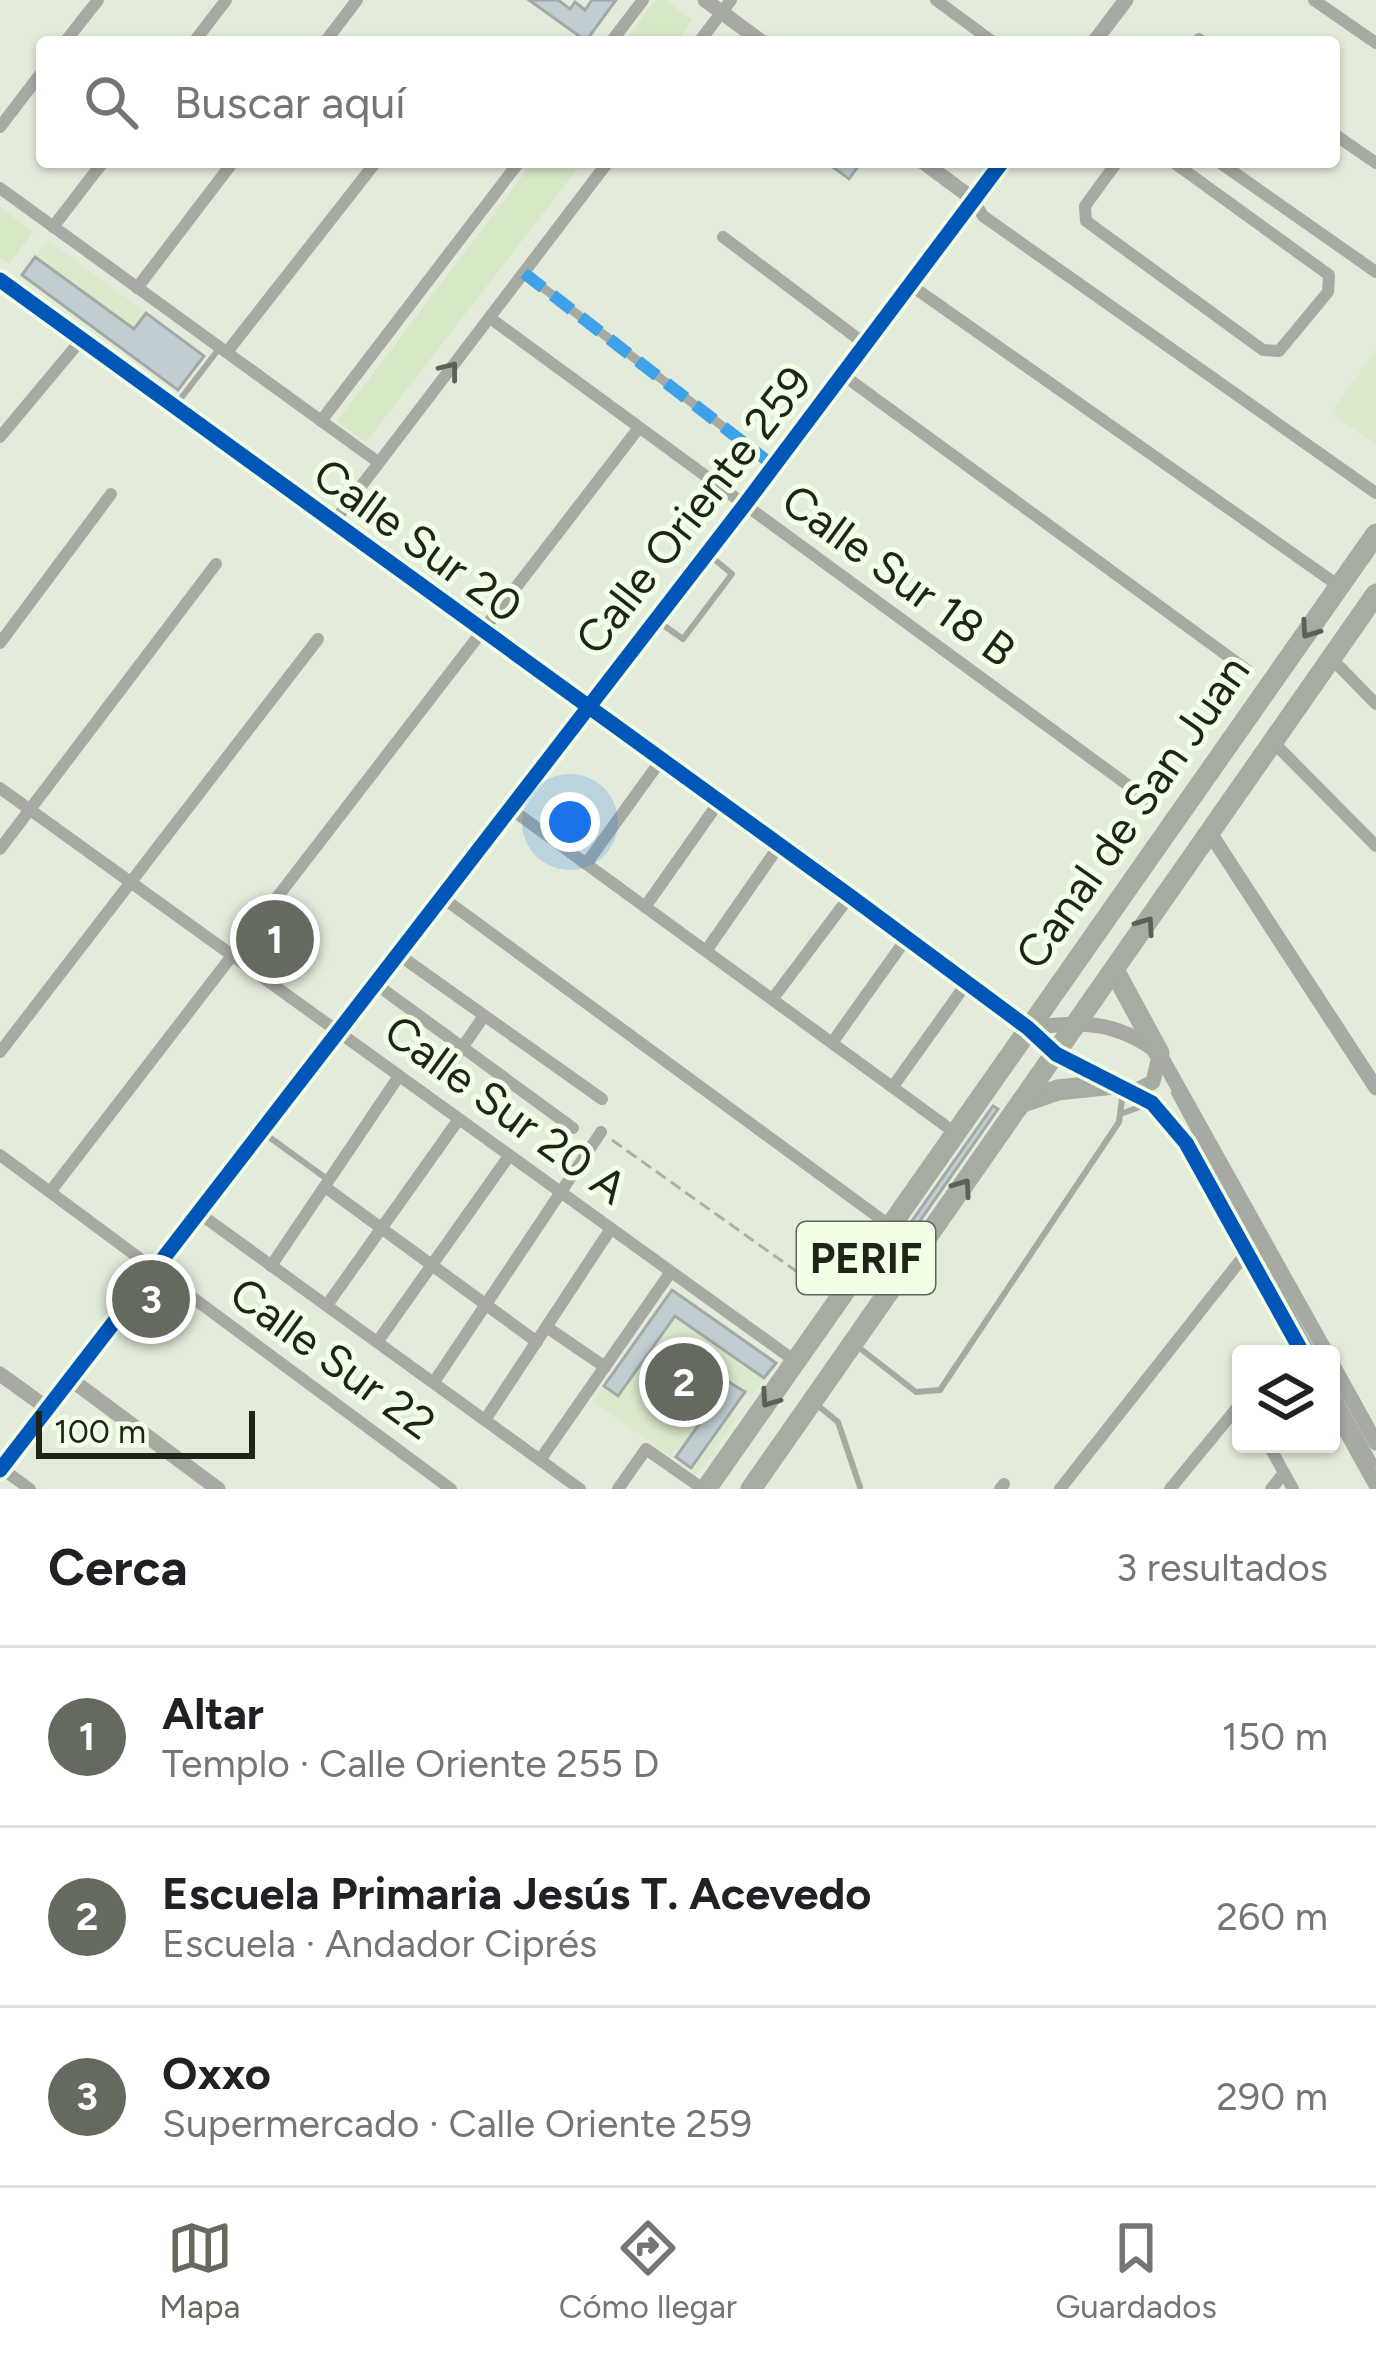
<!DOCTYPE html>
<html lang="es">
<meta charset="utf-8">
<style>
body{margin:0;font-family:Figtree,sans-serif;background:#f2f2f2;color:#202124}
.controls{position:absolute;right:36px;bottom:36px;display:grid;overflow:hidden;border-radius:12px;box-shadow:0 3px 9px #0004}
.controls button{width:108px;height:108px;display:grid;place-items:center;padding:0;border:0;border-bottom:3px solid #e0e0e0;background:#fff;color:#202124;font:60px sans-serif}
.scale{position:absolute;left:36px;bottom:30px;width:219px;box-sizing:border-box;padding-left:12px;border:6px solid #1f2419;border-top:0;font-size:33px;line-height:42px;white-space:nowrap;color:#1f2419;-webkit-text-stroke:9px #f2ffe6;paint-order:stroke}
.you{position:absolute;left:570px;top:822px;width:42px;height:42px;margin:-30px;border:9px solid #fff;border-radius:50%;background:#1a73e8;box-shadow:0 0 0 18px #1a73e833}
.badge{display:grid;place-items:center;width:78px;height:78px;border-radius:50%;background:#646a5d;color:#fff;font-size:39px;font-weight:700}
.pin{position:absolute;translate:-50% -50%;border:6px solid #fff;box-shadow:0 3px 12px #0006}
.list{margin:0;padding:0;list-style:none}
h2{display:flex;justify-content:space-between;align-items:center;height:156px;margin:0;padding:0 48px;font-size:51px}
h2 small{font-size:39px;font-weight:400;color:#757577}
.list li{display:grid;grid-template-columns:78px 1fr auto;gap:36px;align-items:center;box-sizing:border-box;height:180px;padding:0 48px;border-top:3px solid #e0e0e0}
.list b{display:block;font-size:45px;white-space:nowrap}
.list p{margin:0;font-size:39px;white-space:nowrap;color:#757577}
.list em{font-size:39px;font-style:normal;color:#757577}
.icon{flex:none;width:66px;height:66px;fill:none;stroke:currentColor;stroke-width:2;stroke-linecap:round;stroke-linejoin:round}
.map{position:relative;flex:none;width:1376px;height:1489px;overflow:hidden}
.search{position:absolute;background:#fff;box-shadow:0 3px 9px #0004;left:36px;right:36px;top:36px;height:132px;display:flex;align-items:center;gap:30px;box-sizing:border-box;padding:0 42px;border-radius:12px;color:#757577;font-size:45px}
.sheet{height:696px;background:#fff}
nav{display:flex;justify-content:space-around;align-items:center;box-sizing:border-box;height:168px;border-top:3px solid #e0e0e0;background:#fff;font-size:33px;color:#757577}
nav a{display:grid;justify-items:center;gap:6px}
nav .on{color:#646a5d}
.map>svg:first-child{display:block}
</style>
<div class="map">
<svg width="1376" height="1489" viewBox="0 0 1376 1489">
<rect width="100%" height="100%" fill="#e3ecdb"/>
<g fill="#dbe9cd">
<polygon points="48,240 146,313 120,347 22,275"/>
<polygon points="1376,349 1376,444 1331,413"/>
<polygon points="672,1290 776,1363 751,1397 744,1393 730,1414 736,1419 697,1475 593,1402"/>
</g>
<g fill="#d7e8c6">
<polygon points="656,0 665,0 692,20 676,42 624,42"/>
<polygon points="533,162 583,162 366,442 337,421"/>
<polygon points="0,207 33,232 9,264 0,257"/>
</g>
<g fill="#c0cdd1" stroke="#a2a9a6" stroke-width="3">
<polygon points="529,0 558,0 570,9 575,2 585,10 592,0 616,0 586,41"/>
<polygon points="826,162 861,162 849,179"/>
<polygon points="35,257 134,329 146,313 204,356 178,390 22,275"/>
<polygon points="993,1106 998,1109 917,1225 912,1221"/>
<polygon points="672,1290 776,1363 764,1378 675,1316 618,1396 604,1386"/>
<polygon points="729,1382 745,1392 691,1468 676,1457"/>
</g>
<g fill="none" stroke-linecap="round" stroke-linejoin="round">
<polyline stroke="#acb1a8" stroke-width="3" stroke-dasharray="12 6" stroke-linecap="butt" points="612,1140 824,1291"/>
<g stroke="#a6aaa2" stroke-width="6">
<polyline points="175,406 218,350"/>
<polyline points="659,622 683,639 732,574 708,554"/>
<polyline points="1174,1093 1314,1354"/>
<polyline points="1123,1113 1148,1104"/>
<polyline points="265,1134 327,1179"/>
<polyline points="857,1346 916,1392 940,1390 1119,1122 1123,1091"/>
<polyline points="1331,1384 1376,1465"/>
<polyline points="816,1404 838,1422 860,1487"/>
</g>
<polyline stroke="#a6aaa2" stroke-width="9" points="524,273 774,466"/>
<g stroke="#a6aaa2" stroke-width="12">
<polyline points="936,0 993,42"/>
<polyline points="1314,0 1376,43"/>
<polyline points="1199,39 1203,42"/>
<polyline points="65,42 98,0"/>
<polyline points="194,42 226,0"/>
<polyline points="325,42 357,0"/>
<polyline points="611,42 643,0"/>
<polyline points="699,42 731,0"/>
<polyline points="0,127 42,72"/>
<polyline points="1334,134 1376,163"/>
<polyline points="1117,162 1085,206 1086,221 1263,350 1279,351 1328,292 1329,275 1173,162"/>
<polyline points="1219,162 1376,272"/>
<polyline points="0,188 378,462"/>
<polyline points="973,199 983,216 1376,493"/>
<polyline points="53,227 103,162"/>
<polyline points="723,237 865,344"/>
<polyline points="909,284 1339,586"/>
<polyline points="137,288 233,162"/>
<polyline points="490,318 1151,802"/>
<polyline points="227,352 376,162"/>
<polyline points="843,375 1247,670"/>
<polyline points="321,421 519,162"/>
<polyline points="0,437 81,340"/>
<polyline points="333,523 608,162"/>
<polyline points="0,643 111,494"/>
<polyline points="1331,658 1376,704"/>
<polyline points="1273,742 1376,846"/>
<polyline points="0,788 795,1361"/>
<polyline points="511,809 954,1132"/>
<polyline points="0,849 216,564"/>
<polyline points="586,864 661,760"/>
<polyline points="443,898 889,1225"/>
<polyline points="645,907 719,802"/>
<polyline points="706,951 779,846"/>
<polyline points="399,955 602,1099"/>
<polyline points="377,985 573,1128"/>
<polyline points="774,997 850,896"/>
<polyline points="834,1040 906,939"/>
<polyline points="0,1052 318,639"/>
<polyline points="443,1075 484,1016"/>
<polyline points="894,1085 966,984"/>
<polyline points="0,1155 451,1489"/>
<polyline points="325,1187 537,1342"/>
<polyline points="50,1192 638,429"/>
<polyline points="200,1214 580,1489"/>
<polyline points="271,1266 399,1076"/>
<polyline points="327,1305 459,1119"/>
<polyline points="548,1328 605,1367"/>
<polyline points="378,1341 509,1156"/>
<polyline points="434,1382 601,1132"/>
<polyline points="485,1420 610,1230"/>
<polyline points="1268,1444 1293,1489"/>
<polyline points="540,1460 670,1273"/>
<polyline points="1,1468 30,1489"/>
<polyline points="618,1489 646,1449 703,1489"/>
<polyline points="1000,1489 1004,1484"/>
<polyline points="1060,1489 1247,1252"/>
<polyline points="1170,1489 1241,1403"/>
<polyline points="1271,1489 1284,1473"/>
</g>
<g stroke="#a6aaa2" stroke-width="15">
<polyline points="705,0 762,42"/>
<polyline points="1094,42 1126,0"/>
<polyline points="923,162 973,199"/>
<polyline points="0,280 850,896 1028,1028 1056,1054 1152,1103 1186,1143 1303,1354"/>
<polyline points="1210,833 1376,1088"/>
<path d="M1028 1028C1080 1021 1115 1020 1159 1053L1327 1354"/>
<polyline points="1133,1092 1153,1082 1159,1056"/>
<polyline points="1331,1362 1376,1443"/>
<polyline points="0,1374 47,1408"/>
<polyline points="69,1378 218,1489"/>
<polyline points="1331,1404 1376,1485"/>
<polyline points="0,1470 743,507 1002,162"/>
</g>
<g stroke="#a7aca2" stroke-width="21">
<polyline points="1114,970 1159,1053"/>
<polyline points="1023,1102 1058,1090 1114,1084"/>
<polyline points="706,1489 1376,534"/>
<polyline points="751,1489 1376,594"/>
</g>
<polyline stroke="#3da2ea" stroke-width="12" stroke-dasharray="24 12" stroke-linecap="butt" points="524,273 774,466"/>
<g stroke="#f2ffe6" stroke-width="22">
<g id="cycleway">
<polyline points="0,280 850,896 1028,1028 1056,1054 1152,1103 1186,1143 1303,1354"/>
<polyline points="0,1470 743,507 1002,162"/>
</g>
</g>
<use href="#cycleway" stroke="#0057b8" stroke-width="15"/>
</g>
<defs><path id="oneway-chevron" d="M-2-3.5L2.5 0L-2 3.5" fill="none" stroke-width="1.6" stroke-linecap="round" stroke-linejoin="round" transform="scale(3)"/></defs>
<use stroke="#5c6057" href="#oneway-chevron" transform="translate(450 370) rotate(-52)"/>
<g stroke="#5c6157">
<use href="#oneway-chevron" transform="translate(1309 630) rotate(125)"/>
<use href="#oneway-chevron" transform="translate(1146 925) rotate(-55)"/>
<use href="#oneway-chevron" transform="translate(963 1187) rotate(-55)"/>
<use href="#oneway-chevron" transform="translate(769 1399) rotate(125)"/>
</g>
<g text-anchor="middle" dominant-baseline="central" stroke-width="10" stroke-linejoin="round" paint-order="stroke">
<rect fill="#f2ffe6" stroke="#5e6656" stroke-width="3" x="797" y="1222" width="138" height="72" rx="9"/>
<g font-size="42" font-weight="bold" fill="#1f2419">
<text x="866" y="1258">PERIF</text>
</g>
<g font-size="45" fill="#1f2419" stroke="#f2ffe6">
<text transform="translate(693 510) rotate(-52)">Calle Oriente 259</text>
<text transform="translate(418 540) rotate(36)">Calle Sur 20</text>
<text transform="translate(899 575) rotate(36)">Calle Sur 18 B</text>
<text transform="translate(1132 812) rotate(-55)">Canal de San Juan</text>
<text transform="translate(506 1109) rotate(36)">Calle Sur 20 A</text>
<text transform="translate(333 1358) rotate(36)">Calle Sur 22</text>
</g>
</g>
</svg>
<div class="controls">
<button><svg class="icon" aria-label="layers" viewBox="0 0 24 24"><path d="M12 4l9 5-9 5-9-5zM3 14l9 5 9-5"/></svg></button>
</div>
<div class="scale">100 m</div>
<div class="you"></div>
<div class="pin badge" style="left:275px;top:939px">1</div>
<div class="pin badge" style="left:684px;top:1382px">2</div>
<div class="pin badge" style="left:151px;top:1299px">3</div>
<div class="search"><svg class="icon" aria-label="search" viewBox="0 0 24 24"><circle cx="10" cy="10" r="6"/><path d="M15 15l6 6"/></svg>Buscar aquí</div>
</div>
<section class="sheet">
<h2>Cerca<small>3 resultados</small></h2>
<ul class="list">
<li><span class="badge">1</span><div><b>Altar</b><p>Templo · Calle Oriente 255 D</p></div><em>150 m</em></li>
<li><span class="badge">2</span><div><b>Escuela Primaria Jesús T. Acevedo</b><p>Escuela · Andador Ciprés</p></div><em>260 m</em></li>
<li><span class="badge">3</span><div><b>Oxxo</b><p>Supermercado · Calle Oriente 259</p></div><em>290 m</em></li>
</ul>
</section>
<nav>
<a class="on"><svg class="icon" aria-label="map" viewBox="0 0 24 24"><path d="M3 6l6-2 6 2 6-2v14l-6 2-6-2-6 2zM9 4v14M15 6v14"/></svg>Mapa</a>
<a><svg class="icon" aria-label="directions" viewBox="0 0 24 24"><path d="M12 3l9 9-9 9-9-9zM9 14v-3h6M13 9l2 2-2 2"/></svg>Cómo llegar</a>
<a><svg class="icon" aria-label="saved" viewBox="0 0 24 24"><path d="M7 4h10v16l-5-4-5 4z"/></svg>Guardados</a>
</nav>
